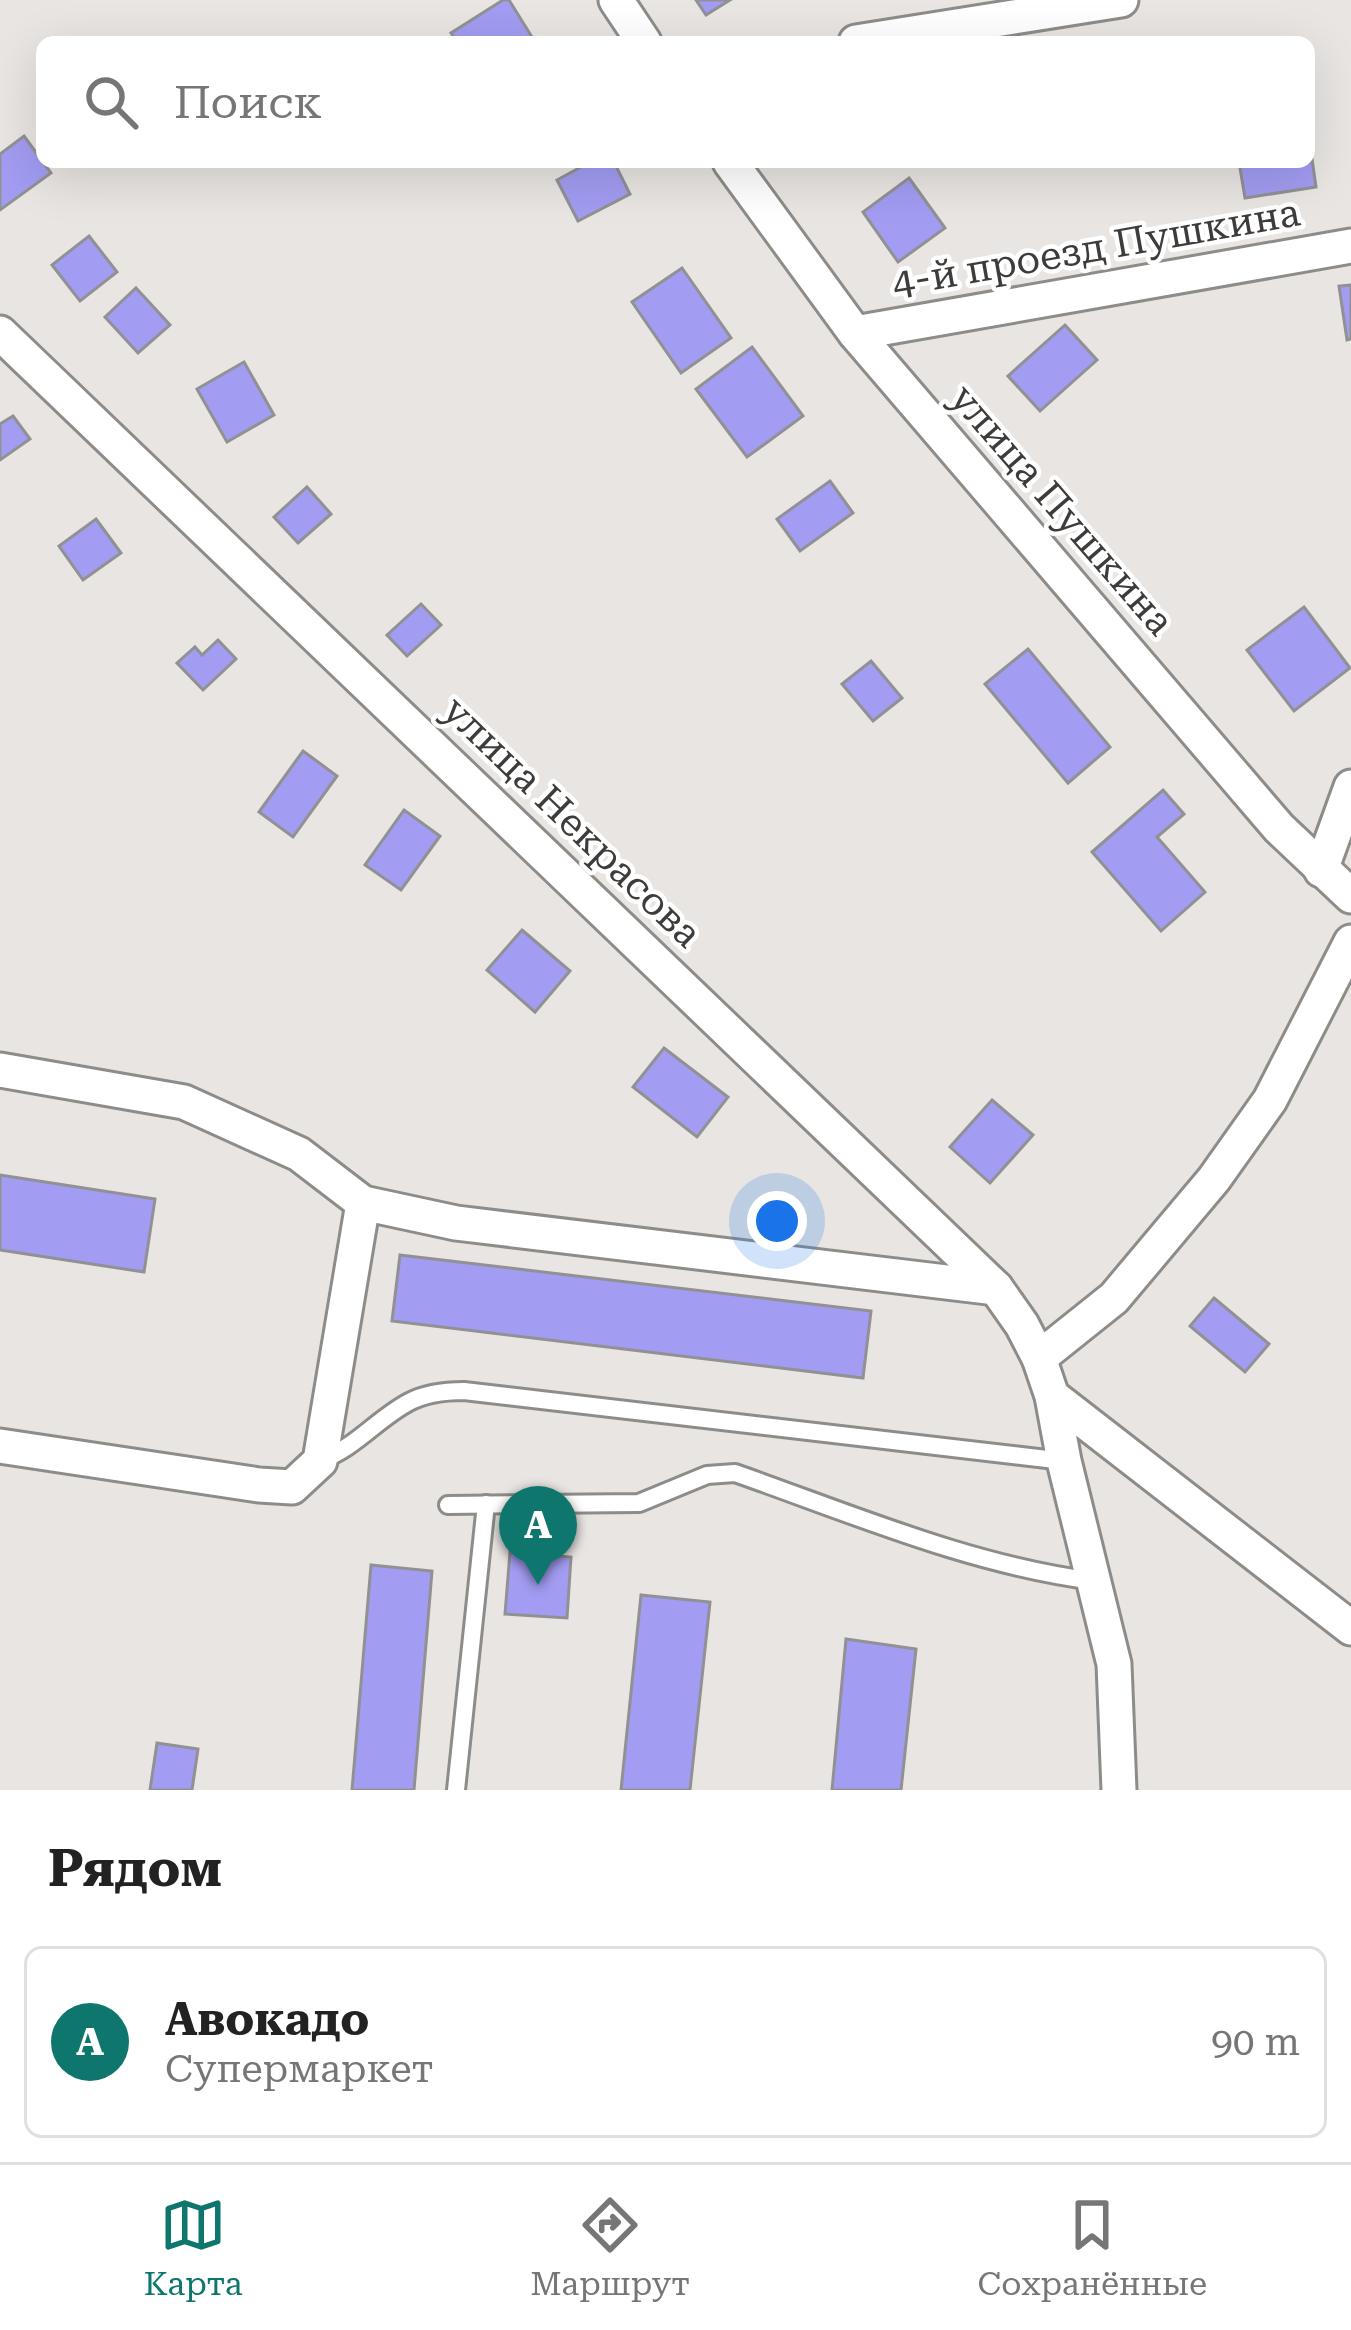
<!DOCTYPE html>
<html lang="ru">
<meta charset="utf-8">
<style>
body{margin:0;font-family:"Roboto Serif",serif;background:#f2f2f2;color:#222}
.you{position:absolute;left:777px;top:1221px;width:42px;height:42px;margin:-30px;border:9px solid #fff;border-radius:50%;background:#1a73e8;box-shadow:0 0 0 18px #1a73e833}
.badge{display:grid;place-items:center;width:78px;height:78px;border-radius:50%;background:#0f766e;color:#fff;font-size:39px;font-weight:700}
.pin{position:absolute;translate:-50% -99px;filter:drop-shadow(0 3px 6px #0008)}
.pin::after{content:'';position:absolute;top:63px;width:42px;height:36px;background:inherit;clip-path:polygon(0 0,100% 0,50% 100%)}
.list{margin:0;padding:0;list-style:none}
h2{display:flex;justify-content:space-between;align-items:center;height:156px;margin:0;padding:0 48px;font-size:51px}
h2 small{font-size:39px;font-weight:400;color:#767676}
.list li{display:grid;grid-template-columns:78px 1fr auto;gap:36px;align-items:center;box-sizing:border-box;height:192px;margin:0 24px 24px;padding:0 24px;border:3px solid #e0e0e0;border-radius:18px}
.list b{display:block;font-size:45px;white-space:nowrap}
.list p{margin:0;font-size:39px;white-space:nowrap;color:#767676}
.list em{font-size:39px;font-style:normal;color:#767676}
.icon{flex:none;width:66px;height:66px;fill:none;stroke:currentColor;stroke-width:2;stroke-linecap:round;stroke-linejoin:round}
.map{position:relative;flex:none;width:1351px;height:1790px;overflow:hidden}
.search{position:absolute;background:#fff;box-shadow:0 12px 48px #0002;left:36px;right:36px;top:36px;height:132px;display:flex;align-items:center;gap:30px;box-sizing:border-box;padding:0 42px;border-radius:18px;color:#767676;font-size:45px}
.sheet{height:372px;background:#fff}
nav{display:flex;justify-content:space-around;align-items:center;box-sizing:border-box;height:168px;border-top:3px solid #e0e0e0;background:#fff;font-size:33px;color:#767676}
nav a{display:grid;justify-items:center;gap:6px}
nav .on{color:#0f766e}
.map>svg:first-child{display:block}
</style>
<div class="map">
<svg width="1351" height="1790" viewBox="0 0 1351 1790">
<rect width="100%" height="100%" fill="#e8e5e2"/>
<g fill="#a29cf2" stroke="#919194" stroke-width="3">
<polygon points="503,0 509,0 535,42 457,42 451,33"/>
<polygon points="696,0 730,0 706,15"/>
<polygon points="24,136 51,173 0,210 0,154"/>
<polygon points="1309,138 1316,187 1245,198 1239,162 1309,162"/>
<polygon points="590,162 614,162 630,194 578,221 557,180"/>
<polygon points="909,178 945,228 898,262 863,212"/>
<polygon points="89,236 117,272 80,301 52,265"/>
<polygon points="682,268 731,338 681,373 632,302"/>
<polygon points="1351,285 1351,339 1347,340 1339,286"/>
<polygon points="136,288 170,325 138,353 105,317"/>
<polygon points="1065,325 1097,360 1040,411 1008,376"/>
<polygon points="752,347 803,416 747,457 696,389"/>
<polygon points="244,362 274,415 227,442 197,389"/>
<polygon points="13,416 30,439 0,460 0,424"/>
<polygon points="830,481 853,513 800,551 777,519"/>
<polygon points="307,487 331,514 298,543 274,517"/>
<polygon points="96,519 121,553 83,580 59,546"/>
<polygon points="421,604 441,625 407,656 387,635"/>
<polygon points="1304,607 1350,668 1294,711 1247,650"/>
<polygon points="218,640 236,659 203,690 177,663 195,647 202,655"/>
<polygon points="1028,649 1110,747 1068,783 985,684"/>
<polygon points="871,661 902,698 873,721 842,684"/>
<polygon points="303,751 337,776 293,837 259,812"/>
<polygon points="1163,790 1184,814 1157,837 1205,892 1161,931 1092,852"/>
<polygon points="404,810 440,836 401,890 365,865"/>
<polygon points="522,930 570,971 535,1012 487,970"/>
<polygon points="664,1048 728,1097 697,1137 633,1087"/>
<polygon points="992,1100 1033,1135 990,1183 950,1147"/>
<polygon points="0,1175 155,1199 144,1272 0,1250"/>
<polygon points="400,1255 871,1311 863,1378 392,1321"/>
<polygon points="1214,1298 1269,1344 1245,1372 1190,1326"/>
<polygon points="510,1552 571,1557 567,1618 505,1614"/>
<polygon points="371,1565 432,1571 414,1790 352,1790"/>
<polygon points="641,1595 710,1602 690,1790 621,1790"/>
<polygon points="846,1639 916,1649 901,1790 832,1790"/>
<polygon points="157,1743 198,1749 192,1790 150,1790"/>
</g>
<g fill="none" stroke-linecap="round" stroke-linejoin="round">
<g stroke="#8e8c89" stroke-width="22">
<g id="service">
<path d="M321 1460C355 1448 377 1419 409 1402 426 1393 445 1391 464 1391L1064 1461"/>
<path d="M448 1505 639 1503 707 1475 735 1473C852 1514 970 1565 1094 1581"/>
<polyline points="456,1790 486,1504"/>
</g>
</g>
<g stroke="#8e8c89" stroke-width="39">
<g id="minor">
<polyline points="616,0 644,42"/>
<polyline points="856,42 1121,0"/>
<polyline points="730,162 855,333 1279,828 1351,896"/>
<polyline points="0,333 996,1288 1022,1325 1039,1358 1052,1396 1064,1461 1114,1664 1119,1790"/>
<polyline points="855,333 1351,246"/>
<polyline points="1321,870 1351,787"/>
<polyline points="0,1070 184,1102 299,1154 363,1203 456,1223 996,1288"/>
<polyline points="1039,1358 1114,1298 1214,1179 1270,1100 1351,942"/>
<polyline points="1052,1396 1351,1628"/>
<polyline points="0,1446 259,1485 292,1487 320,1461 363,1203"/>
</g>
</g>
<use href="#service" stroke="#fff" stroke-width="16"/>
<use href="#minor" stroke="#fff" stroke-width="33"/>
</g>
<g text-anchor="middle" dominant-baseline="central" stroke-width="9" stroke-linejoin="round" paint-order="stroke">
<g font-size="39" fill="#3d3c3b" stroke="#fff">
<text transform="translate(1096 248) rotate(-10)">4-й проезд Пушкина</text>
<text transform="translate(1062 510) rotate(49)">улица Пушкина</text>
<text transform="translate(572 822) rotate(44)">улица Некрасова</text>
</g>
</g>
</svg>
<div class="you"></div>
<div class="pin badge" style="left:538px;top:1585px">A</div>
<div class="search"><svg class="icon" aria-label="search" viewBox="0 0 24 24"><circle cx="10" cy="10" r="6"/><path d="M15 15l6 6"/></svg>Поиск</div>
</div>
<section class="sheet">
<h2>Рядом<small></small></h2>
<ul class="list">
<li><span class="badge">A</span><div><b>Авокадо</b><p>Супермаркет</p></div><em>90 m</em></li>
</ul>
</section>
<nav>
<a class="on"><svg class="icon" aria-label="map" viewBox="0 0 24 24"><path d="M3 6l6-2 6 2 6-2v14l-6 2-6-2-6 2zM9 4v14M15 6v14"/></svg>Карта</a>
<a><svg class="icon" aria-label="directions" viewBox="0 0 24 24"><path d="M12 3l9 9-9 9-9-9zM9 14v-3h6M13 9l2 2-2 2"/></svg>Маршрут</a>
<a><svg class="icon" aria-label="saved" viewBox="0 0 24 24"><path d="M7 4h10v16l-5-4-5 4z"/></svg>Сохранённые</a>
</nav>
